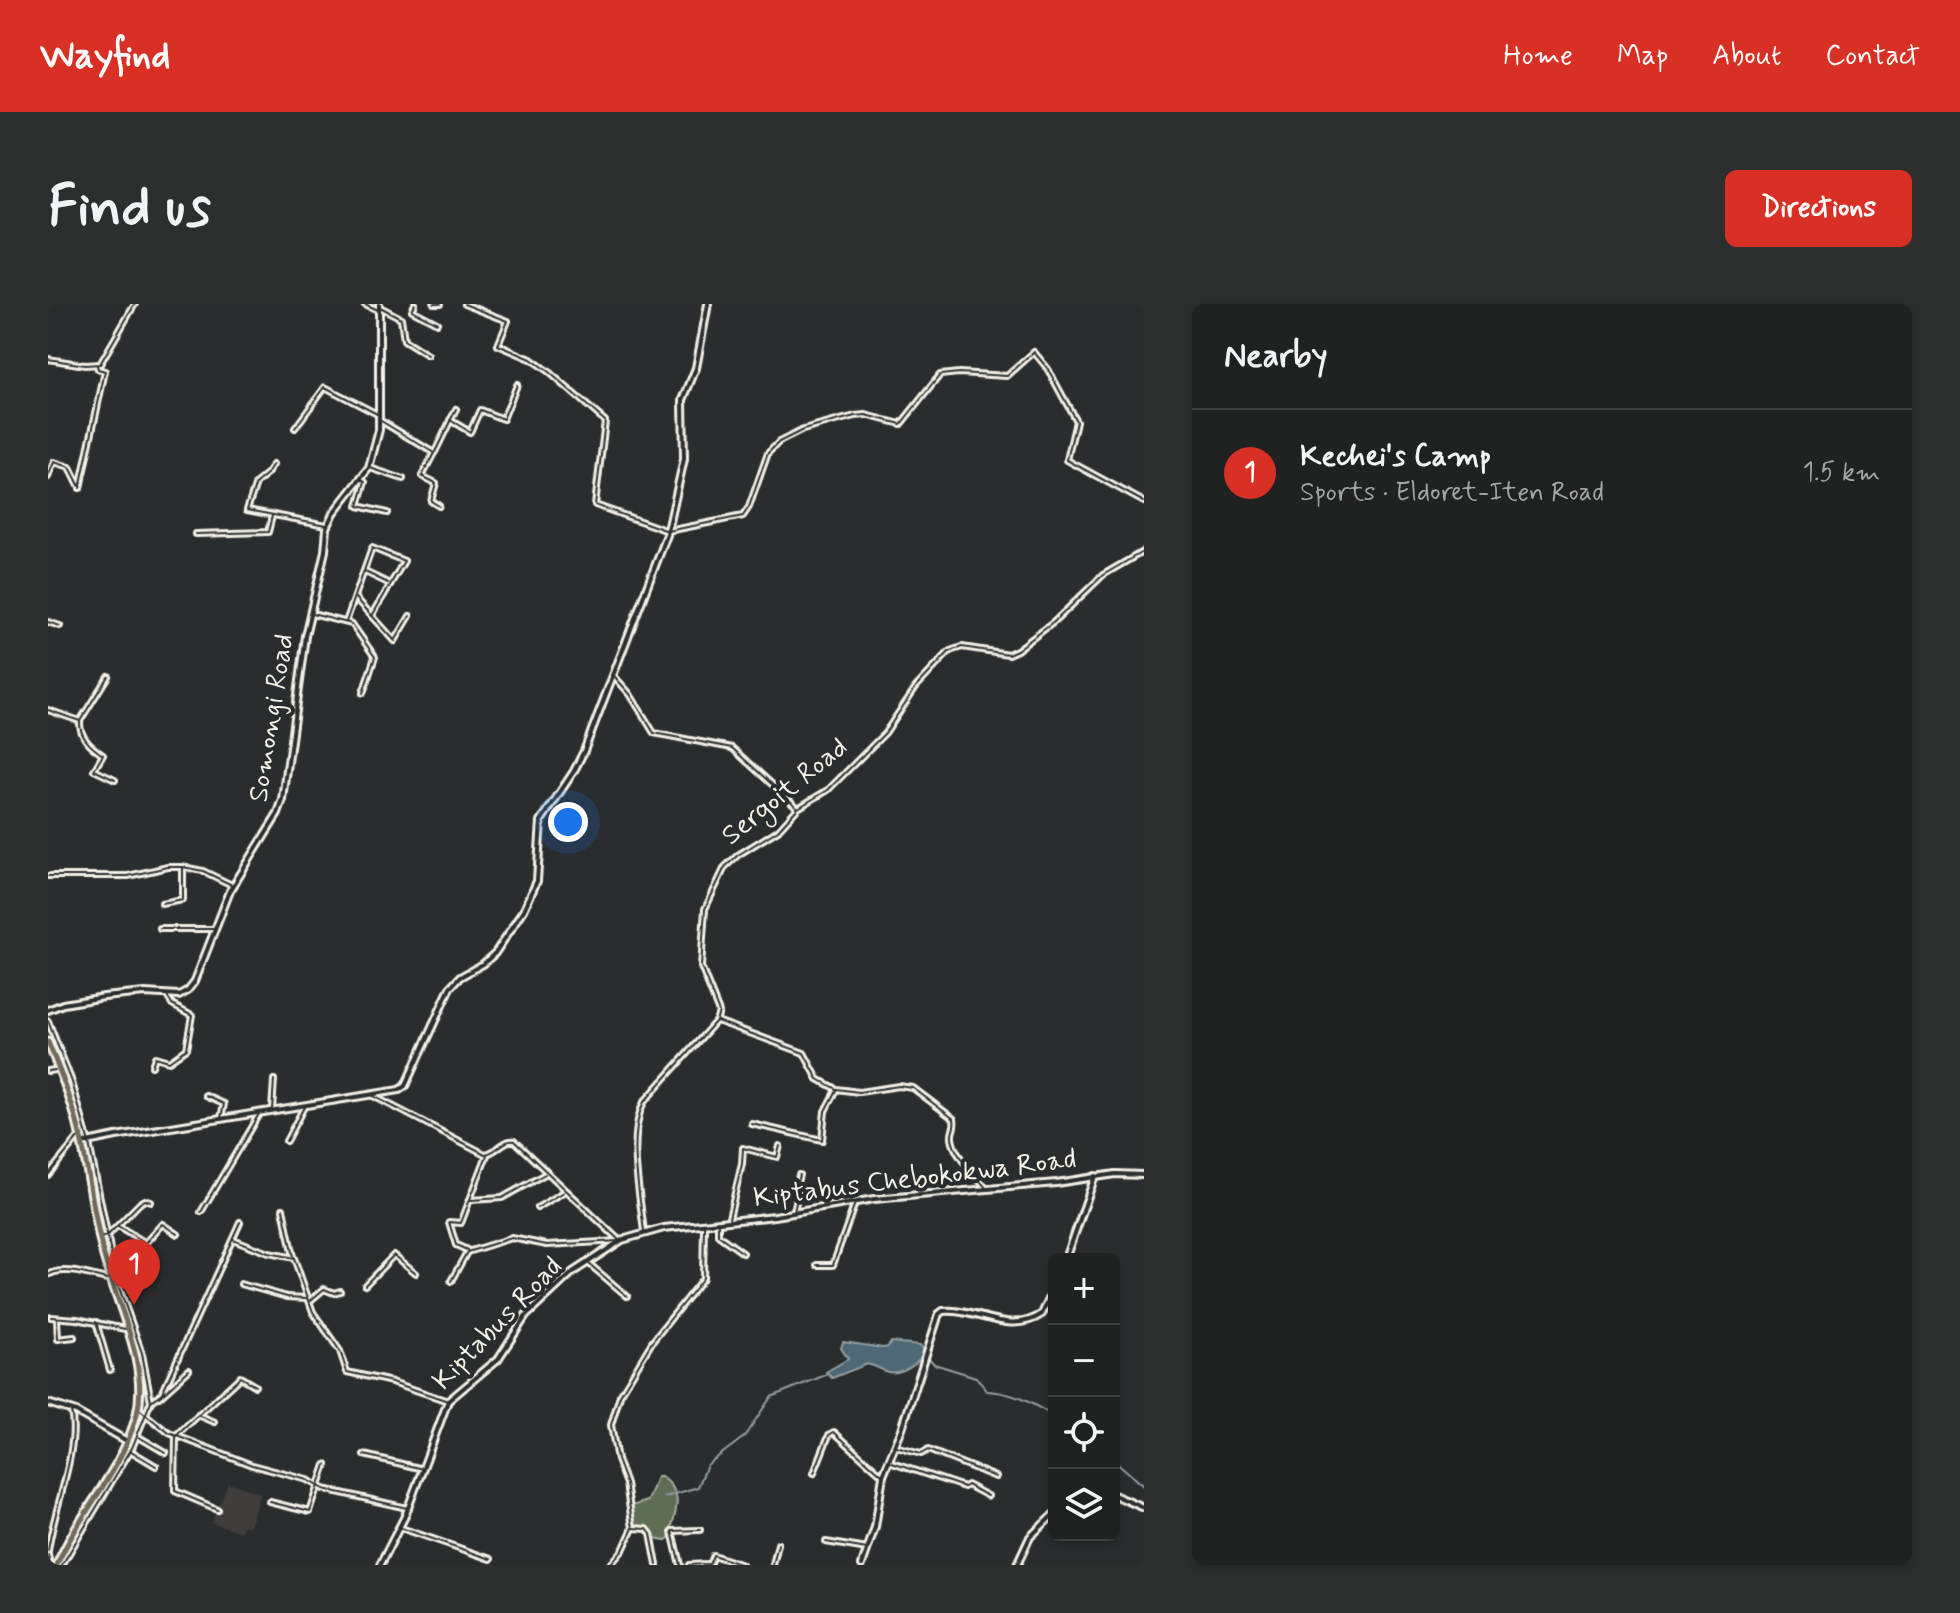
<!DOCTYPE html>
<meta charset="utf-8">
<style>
body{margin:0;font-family:Mynerve,sans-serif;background:#2d2f2f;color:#f1f3f6}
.controls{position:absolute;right:24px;bottom:24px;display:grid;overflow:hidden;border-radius:12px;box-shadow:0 4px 12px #0003}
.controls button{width:72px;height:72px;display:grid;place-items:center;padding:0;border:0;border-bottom:2px solid #3d3f40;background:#202222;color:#f1f3f6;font:40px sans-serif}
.you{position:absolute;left:520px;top:518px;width:28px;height:28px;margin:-20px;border:6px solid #fff;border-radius:50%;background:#1a73e8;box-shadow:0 0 0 12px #1a73e833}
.badge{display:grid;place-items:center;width:52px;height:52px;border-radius:50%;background:#d93025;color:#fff;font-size:26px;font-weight:700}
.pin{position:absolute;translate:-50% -66px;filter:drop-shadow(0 2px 4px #0008)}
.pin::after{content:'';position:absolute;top:42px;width:28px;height:24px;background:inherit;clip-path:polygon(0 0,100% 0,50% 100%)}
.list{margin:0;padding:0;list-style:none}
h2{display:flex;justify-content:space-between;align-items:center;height:104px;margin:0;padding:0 32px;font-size:34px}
h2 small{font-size:26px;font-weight:400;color:#a2a4a5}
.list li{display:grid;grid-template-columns:52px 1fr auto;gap:24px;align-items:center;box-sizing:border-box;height:128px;padding:0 32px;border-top:2px solid #3d3f40}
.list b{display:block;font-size:30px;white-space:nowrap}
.list p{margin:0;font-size:26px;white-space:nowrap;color:#a2a4a5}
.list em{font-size:26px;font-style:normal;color:#a2a4a5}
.icon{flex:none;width:44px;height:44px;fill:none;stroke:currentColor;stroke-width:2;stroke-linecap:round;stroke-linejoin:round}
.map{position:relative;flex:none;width:1096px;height:1261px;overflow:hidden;border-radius:12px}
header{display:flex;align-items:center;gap:48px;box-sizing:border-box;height:112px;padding:0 40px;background:#d93025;color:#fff}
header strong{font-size:38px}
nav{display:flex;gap:44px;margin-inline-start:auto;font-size:28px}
.intro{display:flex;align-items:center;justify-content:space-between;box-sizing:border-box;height:192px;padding:0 48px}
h1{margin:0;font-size:56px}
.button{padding:20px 36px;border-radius:12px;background:#d93025;color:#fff;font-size:28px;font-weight:700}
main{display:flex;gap:48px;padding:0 48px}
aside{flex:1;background:#202222;border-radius:12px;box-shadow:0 4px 12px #0003}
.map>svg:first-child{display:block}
</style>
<header>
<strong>Wayfind</strong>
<nav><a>Home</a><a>Map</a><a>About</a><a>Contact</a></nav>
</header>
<div class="intro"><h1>Find us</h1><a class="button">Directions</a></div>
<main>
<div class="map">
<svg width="1096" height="1261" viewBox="0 0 1096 1261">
<rect width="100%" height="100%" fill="#2a2d2e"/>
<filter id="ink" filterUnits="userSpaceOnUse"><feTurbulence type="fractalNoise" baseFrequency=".0125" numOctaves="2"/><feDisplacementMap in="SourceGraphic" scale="16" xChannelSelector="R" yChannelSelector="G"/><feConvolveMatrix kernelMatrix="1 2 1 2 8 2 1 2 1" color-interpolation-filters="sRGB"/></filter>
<g filter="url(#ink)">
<polygon fill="#403c3d" points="180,1178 213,1190 202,1223 195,1222 192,1228 163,1218"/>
<path fill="#606d54" stroke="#aaaf9e" stroke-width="2" d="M609 1173H614C639 1190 626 1209 621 1234L616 1237 607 1235 600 1223 587 1222 584 1202 600 1197Z"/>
<path fill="#506775" stroke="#929ea3" stroke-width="2" d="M795 1038 835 1044 840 1043 843 1038 872 1041 876 1046C873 1059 850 1073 837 1067 831 1064 827 1062 819 1060L784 1074 778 1068 800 1055 793 1044Z"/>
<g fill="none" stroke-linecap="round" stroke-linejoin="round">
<g stroke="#929ea3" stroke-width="2">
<path d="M880 1053 886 1060 928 1073 939 1087C965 1088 983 1099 1006 1112"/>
<polyline points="1066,1156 1096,1182"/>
<polyline points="617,1193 650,1183 659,1161 696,1133 723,1093 780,1070"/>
</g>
<g stroke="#f4f1e8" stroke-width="8">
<g id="street">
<polyline points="317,0 330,6"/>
<polyline points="367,0 364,6 389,19"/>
<polyline points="386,0 392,0"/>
<polyline points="416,0 460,17 450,41 483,55 501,68 557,117 547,201 620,227 695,212 701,203 720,149 731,138 755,126 807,112 818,111 853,120 892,71 911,69 959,72 986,48 1000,65 1028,117 1019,156 1096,198"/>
<polyline points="332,3 353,14 356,36 380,51"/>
<polyline points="0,55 37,61 52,60 87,0"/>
<polyline points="402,116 422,128 432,106 455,115 469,81"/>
<polyline points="333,117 386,149 374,172 388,179 383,197 391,202"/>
<polyline points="247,124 277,83 331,111"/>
<polyline points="387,148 408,105"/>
<polyline points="226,160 220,169 208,179 199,206 279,221"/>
<polyline points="322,164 355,175"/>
<polyline points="0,173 6,158 22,163 32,183"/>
<polyline points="314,176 317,178 310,202 339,209"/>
<polyline points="32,184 57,67 50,65 49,61"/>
<polyline points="148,230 220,228 224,212"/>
<polyline points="317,268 340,279"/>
<polyline points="308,294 347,337 362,312"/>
<polyline points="264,310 304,320 327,353 315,389"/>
<polyline points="0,318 12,322"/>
<polyline points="298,318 324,244 356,257 324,312"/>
<path d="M60 372 32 417C31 433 43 443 55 451L46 466 67 476"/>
<polyline points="566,372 582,390 606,429 684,444 749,503"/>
<polyline points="0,406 32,417"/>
<polyline points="0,572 80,572 120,563 135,563 155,567 184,581"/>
<polyline points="114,600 135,596 135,564"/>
<polyline points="112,625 166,625"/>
<polyline points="0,717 24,778 41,839 68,975 94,1049 103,1097"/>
<path d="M669 717 756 749 770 775 788 785 811 788 851 782 865 784 906 815C908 824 903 826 904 834 906 852 928 871 938 884"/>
<polyline points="104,762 107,753 121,757 138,745 144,711 124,700 119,692"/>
<polyline points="0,767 7,766"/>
<polyline points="158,792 176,800 173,814"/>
<path d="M325 792 437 850C449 849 455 835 466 837L572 937"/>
<polyline points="224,806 226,776"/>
<polyline points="704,820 774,836 777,807 788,786"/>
<polyline points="238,837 256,803"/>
<polyline points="0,871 30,834"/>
<polyline points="423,896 454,894 497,870"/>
<polyline points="489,904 516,888"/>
<polyline points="235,905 245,953"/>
<polyline points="153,908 211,810"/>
<polyline points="746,908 750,890 747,886 751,871"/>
<polyline points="681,914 694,860 695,844 729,853 732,842"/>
<polyline points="670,920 670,931 695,949"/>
<polyline points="70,922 98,939 115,920 130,930"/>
<path d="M596 928C592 891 579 832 596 798L668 717 671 708 653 663 657 605 677 563 690 551 730 526 750 504 780 486 837 429 868 383 902 347 914 343 960 350 969 346 1006 318 1055 271 1096 247"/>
<polyline points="52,934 59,932 92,899 97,896 103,898"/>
<polyline points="185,935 221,949 246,954 265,1008 292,1047 299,1068 344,1078 400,1097"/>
<polyline points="419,946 408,941 401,918 413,919 439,851"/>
<polyline points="540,959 579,992"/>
<polyline points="769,961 785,961 807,899"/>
<path d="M0 971C15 961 43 972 60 975"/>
<polyline points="403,977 419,948 464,934 499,941 571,937"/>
<polyline points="193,980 239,993 259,994"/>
<polyline points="317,981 346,951 368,969"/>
<polyline points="263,996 276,985 286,989 292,987"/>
<polyline points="3,1013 29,1015 77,1025"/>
<polyline points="9,1015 10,1035 26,1033"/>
<polyline points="48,1018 62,1066"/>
<polyline points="111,1093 141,1066"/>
<polyline points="91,1105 121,1129 204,1161 260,1176 276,1185 359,1204"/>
<polyline points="150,1111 167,1118"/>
<polyline points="91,1133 118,1149"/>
<polyline points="848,1143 873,1150 880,1146 948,1173"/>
<polyline points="83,1147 108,1162"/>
<polyline points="316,1151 375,1165"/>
<polyline points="841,1158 916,1183 919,1181 940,1192"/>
<polyline points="766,1169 781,1131 786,1128 834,1171"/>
<polyline points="222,1198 262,1208 278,1161"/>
<polyline points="169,1205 127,1187 128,1132 192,1073 207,1082"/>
<polyline points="353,1224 443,1255"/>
<polyline points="586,1224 599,1225 603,1230 609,1261"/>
<polyline points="778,1238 819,1245"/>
<path d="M0 1247C5 1207 32 1145 23 1107"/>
<polyline points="0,1251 2,1261"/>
<polyline points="14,1261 84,1144 103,1097 114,1089 192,918"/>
<polyline points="562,1261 575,1246 585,1224 578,1180 569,1156 563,1121 572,1091 604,1038 655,974 656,922"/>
<polyline points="632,1261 624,1227 652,1226"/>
<polyline points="641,1261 660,1260"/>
<polyline points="661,1261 665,1251 694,1261"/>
<polyline points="725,1261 730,1240"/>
</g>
</g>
<g stroke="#f4f1e8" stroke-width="10">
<g id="secondary">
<polyline points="0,706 15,700 56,693 97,689 131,691 140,686 147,677 182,587 230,510 235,496 257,332 277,247 279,224 286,209 321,164 331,126 331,0"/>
<polyline points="34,839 68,832 351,786 357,782 402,684 412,673 435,660 447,649 476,606 489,577 493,517 526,467 536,447 619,231 636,155 635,96 648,64 660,0"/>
<polyline points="1018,955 1047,872"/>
<polyline points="0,1099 28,1108 79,1137"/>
<polyline points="1066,1191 1096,1204"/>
<polyline points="332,1261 357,1212 400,1097 450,1055 478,1012 525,968 574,936 616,924 727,912 826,895 1008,879 1067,870 1096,871"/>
<path d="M814 1261 827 1223 835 1172 854 1125 891 1010 895 1007C928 1004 962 1032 994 1010L1006 983"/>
<polyline points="969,1261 982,1233 1006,1210"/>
</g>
</g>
<g stroke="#f4f1e8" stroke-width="11">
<path id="primary" d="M0 738C12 768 25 798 32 830 41 868 45 907 54 944 66 996 102 1057 89 1110 75 1166 31 1209 9 1261"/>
</g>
<use href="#street" stroke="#2a2d2e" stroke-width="2"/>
<use href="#secondary" stroke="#2a2d2e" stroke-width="4"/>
<use href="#primary" stroke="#726b5a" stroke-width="5"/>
</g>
</g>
<g text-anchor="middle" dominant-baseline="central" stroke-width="8" stroke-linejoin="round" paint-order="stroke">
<g font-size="28" fill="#f4f1e8" stroke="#2a2d2e">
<text transform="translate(224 414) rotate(-81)">Somongi Road</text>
<text transform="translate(737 488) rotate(-39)">Sergoit Road</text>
<text transform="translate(867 875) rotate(-7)">Kiptabus Chebokokwa Road</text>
<text transform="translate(450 1020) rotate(-46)">Kiptabus Road</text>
</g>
</g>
</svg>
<div class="controls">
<button>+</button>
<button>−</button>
<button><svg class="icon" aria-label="locate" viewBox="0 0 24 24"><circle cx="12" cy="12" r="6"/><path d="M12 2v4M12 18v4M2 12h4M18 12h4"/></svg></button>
<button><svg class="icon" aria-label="layers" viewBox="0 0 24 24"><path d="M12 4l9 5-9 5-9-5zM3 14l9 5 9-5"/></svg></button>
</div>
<div class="you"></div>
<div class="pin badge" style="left:86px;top:1001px">1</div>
</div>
<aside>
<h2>Nearby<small></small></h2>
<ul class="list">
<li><span class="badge">1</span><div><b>Kechei's Camp</b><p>Sports · Eldoret-Iten Road</p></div><em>1.5 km</em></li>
</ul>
</aside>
</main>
